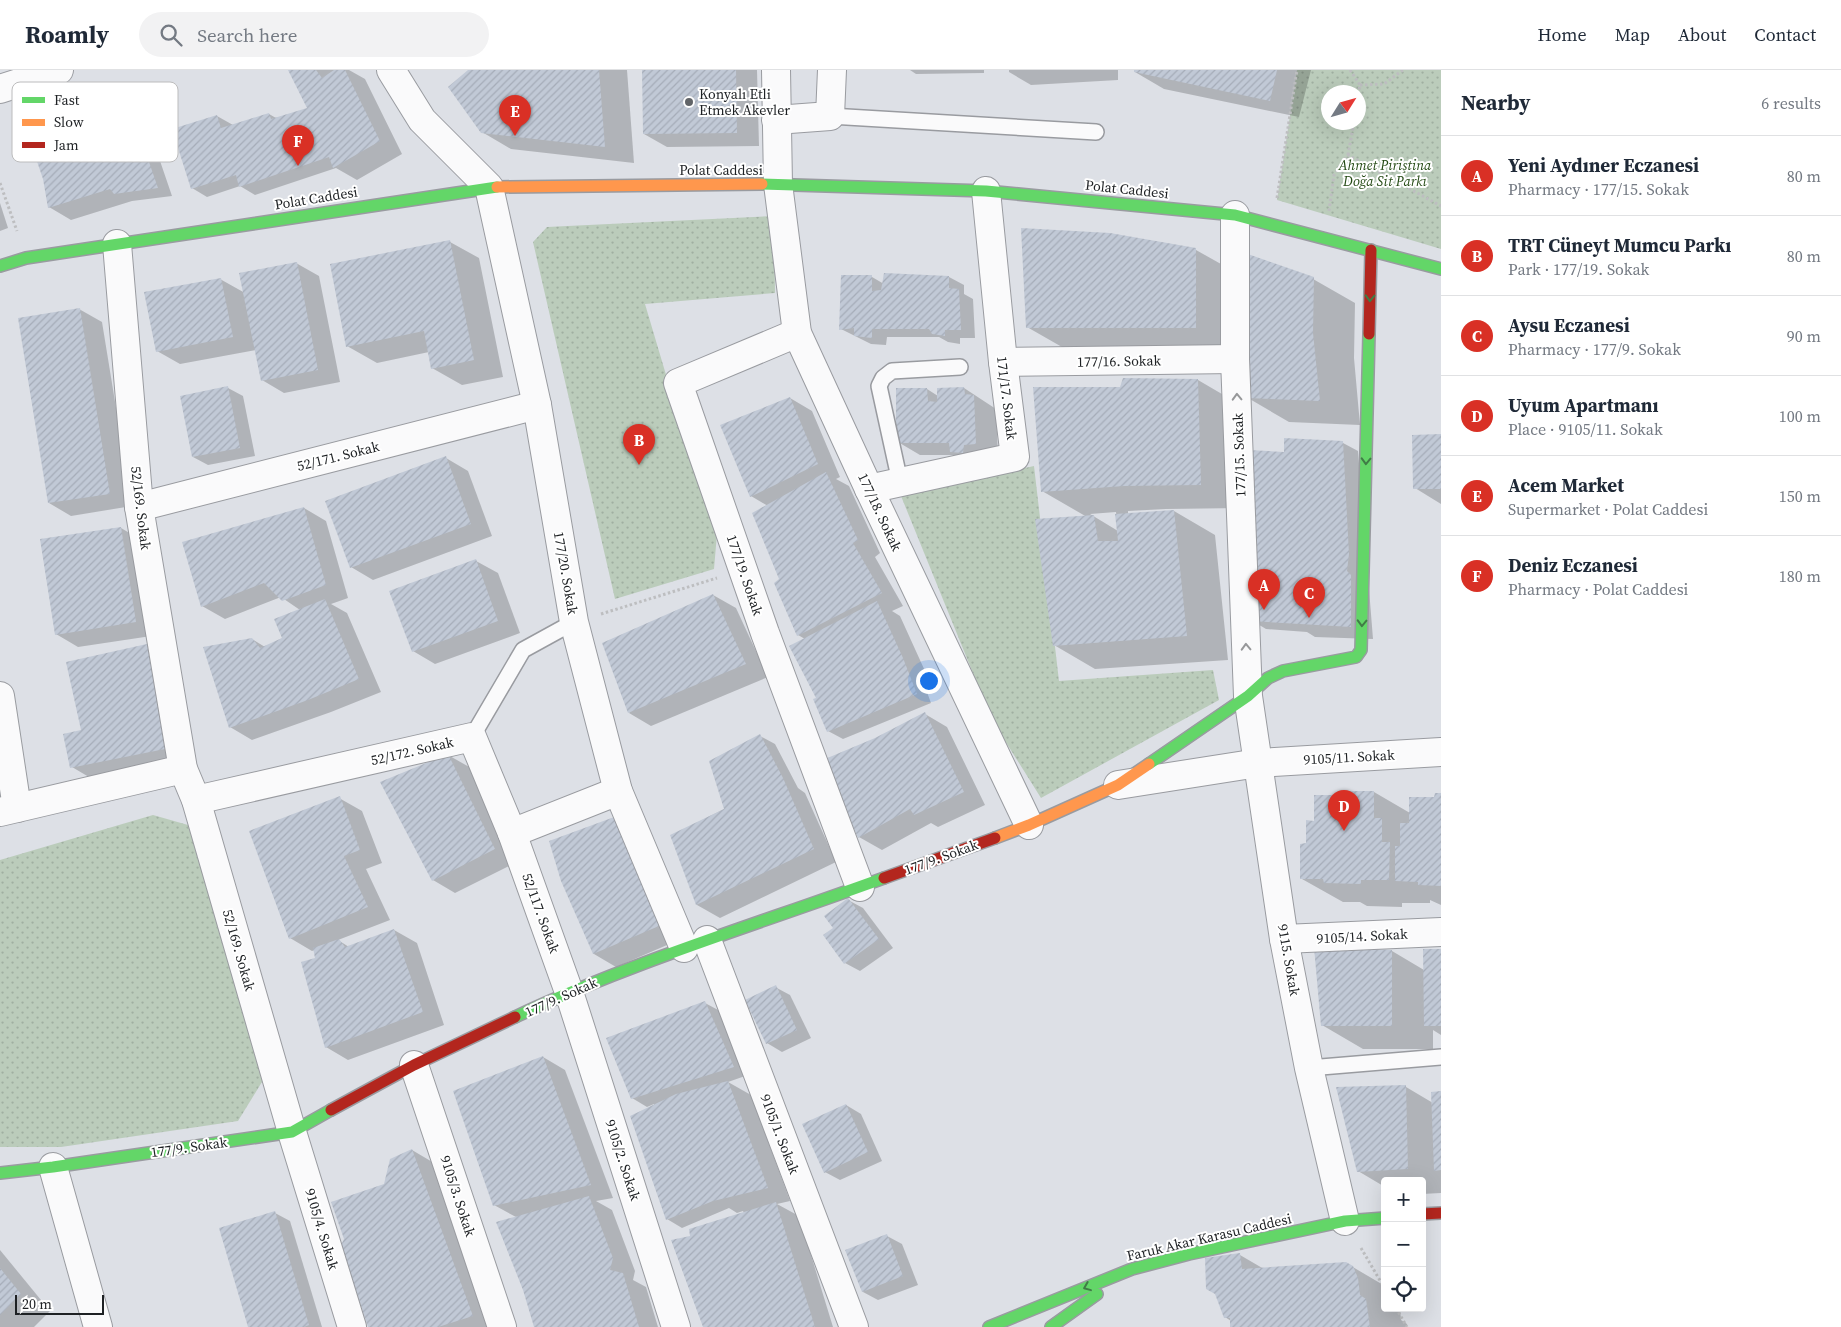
<!DOCTYPE html>
<meta charset="utf-8">
<style>
body{margin:0;font-family:"Source Serif 4",serif;background:#f2f2f3;color:#1f2937}
.controls{position:absolute;right:15px;bottom:15px;display:grid;overflow:hidden;border-radius:5px;box-shadow:0 5px 20px #0002}
.controls button{width:45px;height:45px;display:grid;place-items:center;padding:0;border:0;border-bottom:1px solid #e0e1e3;background:#fff;color:#1f2937;font:25px sans-serif}
.compass{position:absolute;left:1321px;top:15px;width:45px;height:45px;border-radius:50%;background:#fff;box-shadow:0 5px 20px #0002;rotate:53deg}
.scale{position:absolute;left:15px;bottom:12px;width:89px;box-sizing:border-box;padding-left:5px;border:2px solid #1e2124;border-top:0;font-size:14px;line-height:18px;white-space:nowrap;color:#1e2124;-webkit-text-stroke:4px #fff;paint-order:stroke}
.you{position:absolute;left:928px;top:610px;width:18px;height:18px;margin:-12px;border:4px solid #fff;border-radius:50%;background:#1a73e8;box-shadow:0 0 0 8px #1a73e833}
.badge{display:grid;place-items:center;width:32px;height:32px;border-radius:50%;background:#d93025;color:#fff;font-size:16px;font-weight:700}
.pin{position:absolute;translate:-50% -41px;filter:drop-shadow(0 1px 2px #0008)}
.pin::after{content:'';position:absolute;top:26px;width:18px;height:15px;background:inherit;clip-path:polygon(0 0,100% 0,50% 100%)}
.list{margin:0;padding:0;list-style:none}
h2{display:flex;justify-content:space-between;align-items:center;height:65px;margin:0;padding:0 20px;font-size:21px}
h2 small{font-size:16px;font-weight:400;color:#747a83}
.list li{display:grid;grid-template-columns:32px 1fr auto;gap:15px;align-items:center;box-sizing:border-box;height:80px;padding:0 20px;border-top:1px solid #e0e1e3}
.list b{display:block;font-size:19px;white-space:nowrap}
.list p{margin:0;font-size:16px;white-space:nowrap;color:#747a83}
.list em{font-size:16px;font-style:normal;color:#747a83}
.icon{flex:none;width:28px;height:28px;fill:none;stroke:currentColor;stroke-width:2;stroke-linecap:round;stroke-linejoin:round}
.map{position:relative;flex:none;width:1441px;height:1257px;overflow:hidden}
header{display:flex;align-items:center;gap:30px;box-sizing:border-box;height:70px;padding:0 25px;background:#fff;border-bottom:1px solid #e0e1e3}
header strong{font-size:24px}
nav{display:flex;gap:28px;margin-inline-start:auto;font-size:18px}
.search{width:350px;height:45px;background:#f2f2f3;display:flex;align-items:center;gap:12px;box-sizing:border-box;padding:0 18px;border-radius:28px;color:#747a83;font-size:19px}
main{display:flex}
aside{flex:1;background:#fff}
.map>svg:first-child{display:block}
</style>
<header>
<strong>Roamly</strong>
<div class="search"><svg class="icon" aria-label="search" viewBox="0 0 24 24"><circle cx="10" cy="10" r="6"/><path d="M15 15l6 6"/></svg>Search here</div>
<nav><a>Home</a><a>Map</a><a>About</a><a>Contact</a></nav>
</header>
<main>
<div class="map">
<svg width="1441" height="1257" viewBox="0 0 1441 1257">
<defs>
<pattern id="park-dots" width="8" height="8" patternUnits="userSpaceOnUse" patternTransform="scale(1.25)"><rect width="8" height="8" fill="#bcb"/><path d="M2 2h.1M6 6h.1" fill="none" stroke="#a0afa1" stroke-width="1.8" stroke-linecap="round"/></pattern>
<pattern id="building-hatch" width="6" height="6" patternUnits="userSpaceOnUse" patternTransform="scale(1.25)"><rect width="6" height="6" fill="#c1c9d6"/><path d="M-1 1l2-2M0 6l6-6M5 7l2-2" fill="none" stroke="#a5acb8"/></pattern>
</defs>
<rect width="100%" height="100%" fill="#dde0e6"/>
<g fill="url(#park-dots)" fill-rule="evenodd">
<path d="M1297 0H1441V179L1277 130ZM1358 22V52H1328V22Z"/>
<polygon points="774,146 775,223 645,234 672,325 717,464 714,499 615,529 533,172 547,157"/>
<polygon points="1034,396 1059,611 1213,600 1219,630 1041,728 992,650 901,426"/>
<polygon points="153,745 188,755 265,1007 238,1051 61,1077 0,1077 0,790"/>
</g>
<g fill="#0003" fill-rule="evenodd">
<polygon points="289,0 349,0 365,9 402,84 357,110 336,98 255,125 240,116 207,127 192,118 217,46 233,55 269,44 276,48 308,39"/>
<polygon points="470,0 627,0 634,93 511,79 482,62"/>
<polygon points="643,0 757,0 759,76 667,77 644,64"/>
<polygon points="910,0 984,0 984,3 916,4"/>
<polygon points="1009,0 1118,0 1118,10 1031,15 1009,2"/>
<polygon points="1135,0 1311,0 1299,47 1164,19 1135,2"/>
<polygon points="129,36 144,44 172,126 132,131 71,150 49,137"/>
<polygon points="0,133 8,158 0,161"/>
<polygon points="450,172 479,188 503,307 462,315 432,298 429,282 377,293 347,276"/>
<polygon points="1196,180 1237,203 1237,281 1069,281 1027,257"/>
<polygon points="296,193 319,206 340,312 284,323 262,310 256,280 180,294 157,281 220,209 245,223"/>
<polygon points="872,207 884,214 949,207 964,215 964,224 973,229 975,268 960,268 960,274 948,272 939,267 887,267 886,275 871,274 841,259"/>
<polygon points="1313,209 1355,233 1354,288 1360,355 1289,352 1248,328"/>
<polygon points="79,239 102,252 132,436 71,446 49,433"/>
<path d="M1198 310 1239 334 1242 438 1166 439 1128 441V444L1174 441 1215 465 1228 590 1095 599 1054 575 1087 447 1042 421 1121 318ZM1116 442 1118 461 1090 444Z"/>
<polygon points="228,318 243,326 255,386 208,395 193,387"/>
<polygon points="964,318 996,339 998,386 973,394 957,385 920,385 898,372 927,319 938,326"/>
<polygon points="790,328 812,341 840,407 836,409 849,416 880,483 875,487 903,536 892,541 900,546 925,601 920,603 931,633 843,669 828,661 818,628 805,569 798,565 781,510 768,436 751,426"/>
<polygon points="1441,366 1441,434 1415,418"/>
<polygon points="1343,373 1358,381 1373,569 1315,567 1307,562 1266,559 1251,550 1285,383"/>
<polygon points="446,388 468,401 492,466 373,510 351,497"/>
<polygon points="304,438 326,451 348,528 331,534 347,543 381,622 331,642 252,670 230,657 252,569 265,577 283,568 300,540 281,527 225,549 202,536"/>
<polygon points="121,458 143,471 158,565 78,577 56,564"/>
<polygon points="476,491 498,503 520,563 435,594 413,581"/>
<polygon points="713,525 736,538 768,607 651,656 629,643"/>
<polygon points="147,575 170,588 192,691 94,710 72,697 82,661"/>
<polygon points="925,644 947,657 985,735 938,757 931,753 882,780 859,767 875,669"/>
<polygon points="760,666 775,674 798,718 805,723 836,792 720,848 697,835 671,766 726,738"/>
<polygon points="448,685 471,698 517,792 455,823 433,810"/>
<polygon points="1341,722 1374,722 1410,743 1441,724 1441,835 1430,830 1430,833 1402,833 1402,837 1367,836 1360,832 1343,832 1302,809 1307,775 1315,752 1341,726"/>
<polygon points="339,728 362,741 382,793 366,799 390,850 338,870 349,877 394,860 417,873 444,955 348,990 326,977 315,880 312,881 290,868"/>
<polygon points="617,747 681,869 616,897 594,884"/>
<polygon points="848,830 863,838 893,878 860,901 845,893 834,858"/>
<polygon points="1441,880 1441,965 1433,960 1433,979 1363,979 1322,955 1392,881 1424,900"/>
<polygon points="775,917 790,925 811,968 782,982 767,973"/>
<polygon points="705,933 720,941 748,1005 728,1012 751,1025 790,1131 777,1134 799,1146 833,1257 704,1257 691,1166 744,1143 743,1141 737,1143 729,1138 682,1158 667,1149 654,1036 654,1034 647,1037 632,1028"/>
<polygon points="543,987 565,1000 613,1128 596,1131 612,1140 635,1201 633,1210 646,1217 658,1257 536,1257 516,1147 494,1135"/>
<polygon points="1406,1017 1433,1033 1441,1023 1441,1123 1422,1124 1422,1111 1385,1111 1385,1117 1358,1101"/>
<polygon points="846,1035 861,1044 882,1091 840,1110 825,1102"/>
<polygon points="412,1080 434,1093 494,1257 369,1257 385,1115"/>
<polygon points="275,1143 290,1151 322,1257 250,1257"/>
<polygon points="887,1166 902,1174 918,1215 878,1230 863,1222"/>
<polygon points="0,1180 50,1241 34,1257 0,1257"/>
<polygon points="1240,1185 1264,1199 1346,1193 1385,1216 1385,1238 1400,1238 1401,1250 1407,1254 1407,1257 1231,1257 1231,1251 1225,1247"/>
</g>
<g fill="url(#building-hatch)">
<polygon points="288,0 316,0 322,8 334,0 345,0 380,71 333,98 329,87 239,117 236,105 191,119 172,59 217,45 221,58 269,43 271,49 307,38"/>
<polygon points="468,0 599,0 605,77 481,63 448,17"/>
<polygon points="642,0 736,0 737,63 643,64"/>
<polygon points="1134,0 1277,0 1270,31 1134,2"/>
<polygon points="129,34 158,118 114,124 110,119 48,138 43,109 31,74"/>
<polygon points="1021,158 1110,163 1196,178 1196,258 1026,258"/>
<polygon points="450,170 474,290 431,299 424,261 346,277 330,194"/>
<polygon points="1245,183 1314,207 1313,263 1320,331 1246,328"/>
<polygon points="297,192 318,300 261,311 239,203"/>
<polygon points="884,203 949,206 949,218 959,219 961,260 945,260 945,266 932,264 929,259 872,259 872,268 854,266 854,258 839,260 841,205 872,205 872,221 881,220"/>
<polygon points="221,208 233,267 156,282 144,222"/>
<polygon points="80,238 110,424 48,433 18,248"/>
<polygon points="1123,308 1198,309 1201,415 1124,416 1041,422 1033,317 1120,317"/>
<polygon points="228,316 240,378 192,387 180,326"/>
<polygon points="964,317 965,324 974,325 976,374 964,375 963,383 950,382 949,373 896,373 896,318 927,318 928,331 937,332 937,318"/>
<polygon points="790,327 818,394 750,427 720,355"/>
<polygon points="1441,364 1441,419 1413,419 1412,365"/>
<polygon points="1284,368 1343,371 1349,484 1347,501 1351,505 1351,557 1250,551 1249,380 1284,382"/>
<polygon points="446,386 471,454 350,498 325,431"/>
<polygon points="826,402 858,470 853,473 882,523 797,566 774,513 779,509 752,443"/>
<polygon points="304,437 326,515 282,531 264,513 201,537 182,472"/>
<polygon points="1174,440 1187,566 1053,576 1035,449 1094,445 1098,471 1118,471 1115,444"/>
<polygon points="121,457 136,552 55,565 40,469"/>
<polygon points="476,489 498,551 412,582 389,521"/>
<polygon points="713,524 746,594 628,643 602,573"/>
<polygon points="325,529 359,609 308,630 229,658 203,577 252,568 260,578 282,568 274,549"/>
<polygon points="877,531 903,588 917,624 827,662 813,629 816,628 789,576"/>
<polygon points="147,574 170,678 70,698 63,664 81,660 66,592"/>
<polygon points="925,642 964,722 914,745 910,739 858,768 825,689 875,668"/>
<polygon points="760,664 783,708 814,779 696,835 670,765 724,739 709,691"/>
<polygon points="448,684 495,779 432,811 380,712"/>
<polygon points="1340,721 1374,721 1374,748 1382,748 1382,772 1390,772 1389,810 1361,810 1361,814 1324,813 1323,809 1300,809 1300,774 1306,773 1306,750 1314,751 1314,725 1340,725"/>
<polygon points="1435,723 1441,723 1441,816 1418,815 1418,812 1395,811 1395,776 1400,776 1400,753 1409,753 1409,727 1434,727"/>
<polygon points="340,726 360,780 344,786 368,837 289,869 249,761"/>
<polygon points="617,746 659,856 593,884 561,811 549,771"/>
<polygon points="848,828 879,869 844,894 823,865 833,858 824,846"/>
<polygon points="394,859 423,942 325,978 301,892 315,888 313,878 339,869 345,877"/>
<polygon points="1314,877 1392,880 1392,956 1321,956"/>
<polygon points="1423,879 1441,879 1441,956 1424,956"/>
<polygon points="776,915 797,960 766,974 745,930"/>
<polygon points="705,931 734,997 631,1029 606,968"/>
<polygon points="543,986 591,1115 493,1136 453,1021"/>
<polygon points="728,1011 768,1118 713,1131 666,1150 630,1046 676,1024"/>
<polygon points="1406,1015 1408,1099 1357,1102 1336,1017"/>
<polygon points="1441,1021 1441,1100 1434,1101 1431,1022"/>
<polygon points="846,1034 868,1082 824,1103 802,1054"/>
<polygon points="412,1079 473,1246 438,1257 368,1257 341,1175 344,1169 331,1132 384,1114 390,1089"/>
<polygon points="589,1126 613,1188 610,1200 623,1203 639,1257 534,1257 523,1220 496,1152"/>
<polygon points="776,1132 815,1257 703,1257 671,1170 690,1166 689,1159"/>
<polygon points="275,1141 309,1255 304,1257 248,1257 219,1158"/>
<polygon points="887,1164 903,1206 862,1222 845,1180"/>
<polygon points="1240,1183 1242,1199 1346,1192 1353,1196 1358,1208 1360,1225 1366,1229 1370,1257 1230,1257 1230,1248 1224,1248 1215,1224 1206,1219 1205,1188"/>
<polygon points="0,1198 21,1224 0,1245"/>
</g>
<g fill="none" stroke-linecap="round" stroke-linejoin="round">
<g stroke="#999ba0" stroke-width="18">
<g id="lane">
<polyline points="830,46 1096,62"/>
<polyline points="900,412 879,316 883,308 892,301 960,297"/>
<polyline points="472,667 523,580 574,552"/>
<polyline points="1309,998 1441,987"/>
</g>
</g>
<g stroke="#999ba0" stroke-width="30">
<g id="street">
<polyline points="391,0 422,50 489,117 537,335 574,552 618,721 684,878"/>
<polyline points="776,0 778,114 797,263 869,419 1029,755"/>
<polyline points="0,19 59,0"/>
<polyline points="776,50 830,46 832,0"/>
<polyline points="1235,145 1235,289 1248,626 1284,869 1309,998 1345,1151"/>
<polyline points="117,174 139,437 183,699 196,730 292,1062 352,1257"/>
<polyline points="797,263 678,313 765,563 860,817"/>
<polyline points="1003,292 1235,289"/>
<polyline points="869,419 1015,387 1003,292 986,121"/>
<polyline points="139,437 537,335"/>
<polyline points="0,626 17,738"/>
<polyline points="1118,715 1258,693 1441,682"/>
<polyline points="196,730 472,667 512,763 569,922 676,1257"/>
<polyline points="0,742 183,699"/>
<polyline points="512,763 618,721"/>
<polyline points="1284,869 1441,862"/>
<polyline points="707,870 854,1257"/>
<polyline points="414,995 502,1257"/>
<polyline points="53,1097 98,1257"/>
</g>
</g>
<g stroke="#999ba0" stroke-width="14">
<g id="fast">
<polyline points="762,114 986,121 1235,145 1441,199"/>
<polyline points="0,196 26,188 497,117"/>
<polyline points="1149,694 1248,626 1268,608 1283,601 1356,587 1361,580 1369,264"/>
<path d="M515 947C634 891 761 853 884 808"/>
<polyline points="0,1103 53,1097 292,1062 331,1040"/>
<polyline points="989,1257 1132,1199 1189,1184 1345,1151 1385,1148"/>
<polyline points="1051,1257 1097,1224"/>
</g>
</g>
<g stroke="#999ba0" stroke-width="14">
<g id="slow">
<polyline points="497,117 762,114"/>
<polyline points="995,768 1029,755 1118,715 1149,694"/>
</g>
</g>
<g stroke="#999ba0" stroke-width="14">
<g id="jam">
<polyline points="1369,264 1371,180"/>
<polyline points="884,808 995,768"/>
<polyline points="331,1040 414,995 515,947"/>
<polyline points="1422,1144 1441,1143"/>
</g>
</g>
<g stroke="#bdbec0" stroke-width="3" stroke-dasharray="2.5 2.5" stroke-linecap="butt">
<polyline points="1350,0 1360,15 1358,26"/>
<polyline points="1360,15 1384,14 1403,0"/>
<polyline points="1348,85 1354,52"/>
<polyline points="0,113 17,161"/>
<polyline points="1277,128 1297,0"/>
<polyline points="1329,141 1334,105 1348,85 1441,136"/>
<polyline points="601,544 717,508"/>
<polyline points="1361,1178 1385,1219"/>
<polyline points="1396,1238 1407,1257"/>
</g>
<use href="#lane" stroke="#fafafb" stroke-width="15"/>
<use href="#street" stroke="#fafafb" stroke-width="28"/>
<use href="#fast" stroke="#63d668" stroke-width="11"/>
<use href="#slow" stroke="#ff974d" stroke-width="11"/>
<use href="#jam" stroke="#b3261e" stroke-width="11"/>
</g>
<defs><path id="oneway-chevron" d="M-2-3.5L2.5 0L-2 3.5" fill="none" stroke-width="1.6" stroke-linecap="round" stroke-linejoin="round" transform="scale(1.25)"/></defs>
<g stroke="#407c46">
<use href="#oneway-chevron" transform="translate(1370 228) rotate(92)"/>
<use href="#oneway-chevron" transform="translate(1366 391) rotate(92)"/>
<use href="#oneway-chevron" transform="translate(1362 553) rotate(92)"/>
<use href="#oneway-chevron" transform="translate(1087 1217) rotate(158)"/>
</g>
<g stroke="#97989a">
<use href="#oneway-chevron" transform="translate(1237 327) rotate(-92)"/>
<use href="#oneway-chevron" transform="translate(1246 577) rotate(-92)"/>
</g>
<circle fill="#616468" stroke="#fff" stroke-width="2" cx="689" cy="32" r="5"/>
<g text-anchor="middle" dominant-baseline="central" stroke-width="4" stroke-linejoin="round" paint-order="stroke">
<g font-size="14" fill="#1e2124" stroke="#fff" text-anchor="start">
<text x="699" y="24">Konyalı Etli<tspan x="699" dy="16">Etmek Akevler</tspan></text>
</g>
<g font-size="14" font-style="italic" fill="#244a14" stroke="#fff">
<text x="1385" y="95">Ahmet Piriştina<tspan x="1385" dy="16">Doğa Sit Parkı</tspan></text>
</g>
<g font-size="14" fill="#1e2124" stroke="#fff">
<text x="721" y="100">Polat Caddesi</text>
<text transform="translate(1127 119) rotate(6)">Polat Caddesi</text>
<text transform="translate(316 128) rotate(-9)">Polat Caddesi</text>
<text transform="translate(1119 291) rotate(-1)">177/16. Sokak</text>
<text transform="translate(1007 328) rotate(83)">171/17. Sokak</text>
<text transform="translate(1239 385) rotate(-92)">177/15. Sokak</text>
<text transform="translate(338 386) rotate(-14)">52/171. Sokak</text>
<text transform="translate(141 438) rotate(83)">52/169. Sokak</text>
<text transform="translate(880 442) rotate(65)">177/18. Sokak</text>
<text transform="translate(566 503) rotate(80)">177/20. Sokak</text>
<text transform="translate(745 505) rotate(71)">177/19. Sokak</text>
<text transform="translate(412 681) rotate(-13)">52/172. Sokak</text>
<text transform="translate(1349 687) rotate(-3)">9105/11. Sokak</text>
<text transform="translate(941 787) rotate(-20)">177/9. Sokak</text>
<text transform="translate(541 843) rotate(70)">52/117. Sokak</text>
<text transform="translate(1362 866) rotate(-3)">9105/14. Sokak</text>
<text transform="translate(239 880) rotate(74)">52/169. Sokak</text>
<text transform="translate(1289 890) rotate(80)">9115. Sokak</text>
<text transform="translate(561 927) rotate(-24)">177/9. Sokak</text>
<text transform="translate(780 1064) rotate(69)">9105/1. Sokak</text>
<text transform="translate(189 1077) rotate(-8)">177/9. Sokak</text>
<text transform="translate(623 1090) rotate(72)">9105/2. Sokak</text>
<text transform="translate(458 1126) rotate(72)">9105/3. Sokak</text>
<text transform="translate(322 1159) rotate(73)">9105/4. Sokak</text>
<text transform="translate(1209 1167) rotate(-13)">Faruk Akar Karasu Caddesi</text>
</g>
</g>
<rect x="12" y="12" width="166" height="80" rx="8" fill="#fff" stroke="#bcbcbd" stroke-width="1"/>
<rect x="22" y="27" width="23" height="6" fill="#63d668"/>
<rect x="22" y="49" width="23" height="7" fill="#ff974d"/>
<rect x="22" y="72" width="23" height="6" fill="#b3261e"/>
<g font-size="14" fill="#1e2124">
<text x="54" y="35">Fast</text>
<text x="54" y="57">Slow</text>
<text x="54" y="80">Jam</text>
</g>
</svg>
<div class="controls">
<button>+</button>
<button>−</button>
<button><svg class="icon" aria-label="locate" viewBox="0 0 24 24"><circle cx="12" cy="12" r="6"/><path d="M12 2v4M12 18v4M2 12h4M18 12h4"/></svg></button>
</div>
<svg class="compass" viewBox="-18 -18 36 36"><path d="M0-13l5 13h-10z" fill="#e53935"/><path d="M0 13l5-13h-10z" fill="#747a83"/></svg>
<div class="scale">20 m</div>
<div class="you"></div>
<div class="pin badge" style="left:1264px;top:540px">A</div>
<div class="pin badge" style="left:639px;top:395px">B</div>
<div class="pin badge" style="left:1309px;top:548px">C</div>
<div class="pin badge" style="left:1344px;top:761px">D</div>
<div class="pin badge" style="left:515px;top:66px">E</div>
<div class="pin badge" style="left:298px;top:96px">F</div>
</div>
<aside>
<h2>Nearby<small>6 results</small></h2>
<ul class="list">
<li><span class="badge">A</span><div><b>Yeni Aydıner Eczanesi</b><p>Pharmacy · 177/15. Sokak</p></div><em>80 m</em></li>
<li><span class="badge">B</span><div><b>TRT Cüneyt Mumcu Parkı</b><p>Park · 177/19. Sokak</p></div><em>80 m</em></li>
<li><span class="badge">C</span><div><b>Aysu Eczanesi</b><p>Pharmacy · 177/9. Sokak</p></div><em>90 m</em></li>
<li><span class="badge">D</span><div><b>Uyum Apartmanı</b><p>Place · 9105/11. Sokak</p></div><em>100 m</em></li>
<li><span class="badge">E</span><div><b>Acem Market</b><p>Supermarket · Polat Caddesi</p></div><em>150 m</em></li>
<li><span class="badge">F</span><div><b>Deniz Eczanesi</b><p>Pharmacy · Polat Caddesi</p></div><em>180 m</em></li>
</ul>
</aside>
</main>
